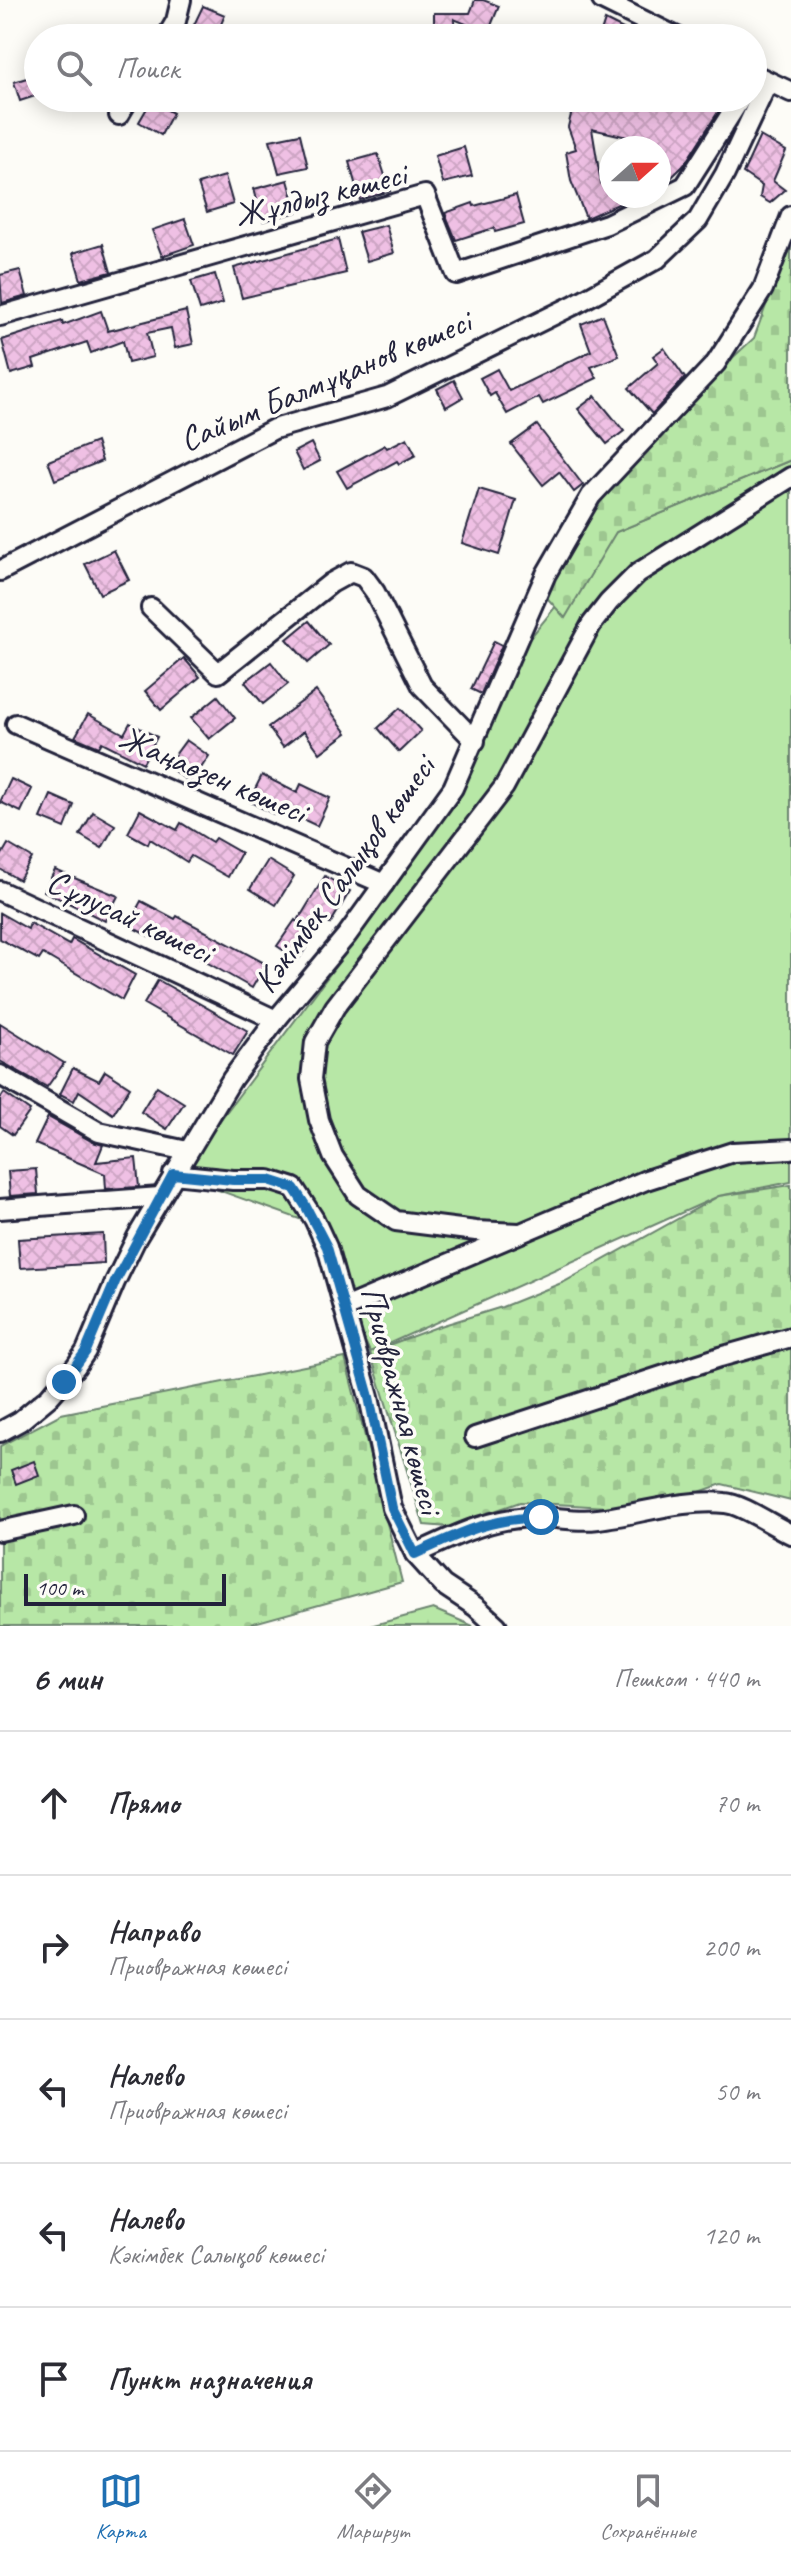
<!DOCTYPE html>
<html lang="ru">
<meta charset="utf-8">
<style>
body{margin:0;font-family:Caveat,sans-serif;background:#f2f2f3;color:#2b2b33}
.compass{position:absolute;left:599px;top:136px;width:72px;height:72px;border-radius:50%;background:#fff;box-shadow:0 4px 20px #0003;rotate:69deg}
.scale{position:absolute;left:24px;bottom:20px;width:202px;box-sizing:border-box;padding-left:8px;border:4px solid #22223b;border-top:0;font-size:22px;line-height:28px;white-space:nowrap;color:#22223b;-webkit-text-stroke:6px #fdfcf7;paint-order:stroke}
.stop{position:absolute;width:24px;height:24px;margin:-18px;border:6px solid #1f6fb2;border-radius:50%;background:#fff}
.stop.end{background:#1f6fb2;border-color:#fff;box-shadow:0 2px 8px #0008}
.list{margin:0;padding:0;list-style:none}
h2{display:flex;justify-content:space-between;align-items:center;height:104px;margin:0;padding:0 32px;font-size:34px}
h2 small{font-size:26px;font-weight:400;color:#7c7c81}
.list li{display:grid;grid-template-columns:52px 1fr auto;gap:24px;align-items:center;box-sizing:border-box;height:144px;padding:0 32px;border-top:2px solid #e1e1e2}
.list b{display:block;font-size:30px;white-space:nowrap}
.list p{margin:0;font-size:26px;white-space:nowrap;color:#7c7c81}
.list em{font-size:26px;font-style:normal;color:#7c7c81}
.icon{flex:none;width:44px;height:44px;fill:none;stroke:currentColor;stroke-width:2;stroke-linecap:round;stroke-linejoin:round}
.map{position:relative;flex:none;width:791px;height:1626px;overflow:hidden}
.search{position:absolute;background:#fff;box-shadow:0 4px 20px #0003;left:24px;right:24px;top:24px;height:88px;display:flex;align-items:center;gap:20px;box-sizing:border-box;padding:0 28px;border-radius:44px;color:#7c7c81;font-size:30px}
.sheet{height:824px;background:#fff}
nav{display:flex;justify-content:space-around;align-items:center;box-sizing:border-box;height:112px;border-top:2px solid #e1e1e2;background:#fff;font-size:22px;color:#7c7c81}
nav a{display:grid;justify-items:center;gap:4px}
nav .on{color:#1f6fb2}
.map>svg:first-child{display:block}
</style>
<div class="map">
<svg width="791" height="1626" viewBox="0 0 791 1626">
<defs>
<pattern id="forest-firs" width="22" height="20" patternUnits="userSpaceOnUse" patternTransform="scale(2)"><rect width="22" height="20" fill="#b7e7a6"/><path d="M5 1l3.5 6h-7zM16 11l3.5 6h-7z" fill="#9dc690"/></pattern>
<pattern id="cemetery-stones" width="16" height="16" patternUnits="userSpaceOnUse" patternTransform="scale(2)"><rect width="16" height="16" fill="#b7e7a6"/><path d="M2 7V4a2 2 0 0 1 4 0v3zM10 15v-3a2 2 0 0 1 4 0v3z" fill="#9dc690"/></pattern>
<pattern id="building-cross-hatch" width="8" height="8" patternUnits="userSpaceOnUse" patternTransform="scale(2)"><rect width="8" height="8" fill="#efc0e4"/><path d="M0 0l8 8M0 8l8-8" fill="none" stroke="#cda5c4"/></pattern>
</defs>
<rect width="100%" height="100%" fill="#fdfcf7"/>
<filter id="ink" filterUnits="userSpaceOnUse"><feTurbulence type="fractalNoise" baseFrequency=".0125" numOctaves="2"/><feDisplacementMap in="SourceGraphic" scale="16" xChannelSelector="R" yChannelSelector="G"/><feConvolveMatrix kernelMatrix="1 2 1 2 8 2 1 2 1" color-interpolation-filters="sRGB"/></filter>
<g filter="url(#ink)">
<polygon fill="#b7e7a6" stroke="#6c8470" stroke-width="2" points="791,460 791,1182 719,1196 370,1352 308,1222 173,1174 187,1151 215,1127 401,879 504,670 616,532"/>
<polygon fill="url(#forest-firs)" stroke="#6c8470" stroke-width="2" points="433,1609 473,1626 370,1626"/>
<g fill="url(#cemetery-stones)" stroke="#6c8470" stroke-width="2">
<polygon points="791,238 791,460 616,532 565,618 540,590 640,444 754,338"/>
<polygon points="791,1185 791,1501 722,1484 665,1504 624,1508 520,1502 449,1527 424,1525 370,1352 437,1327 502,1307 564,1282 719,1196"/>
<polygon points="345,1358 402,1582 243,1626 0,1626 0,1446 61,1414"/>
</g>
<g fill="url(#building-cross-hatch)" stroke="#22223b" stroke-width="2">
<polygon points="475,0 483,0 499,6 488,33 454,19 455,34 434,35 434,13 470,13"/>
<polygon points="203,6 225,15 215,38 206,38 191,31"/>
<polygon points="605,20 641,38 599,38"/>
<polygon points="33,76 38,95 20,101 14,82"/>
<polygon points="575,98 727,98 684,165 669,180 659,185 659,148 630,148 632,138 592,129 601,183 611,178 611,196 637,196 586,218 571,181 566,152 576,149 568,127"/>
<polygon points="151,101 173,113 161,135 139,122"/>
<polygon points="300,134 308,167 279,173 270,140"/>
<polygon points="760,136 786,151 773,181 785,190 770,203 760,197 762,186 743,173"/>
<polygon points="464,147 472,176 443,183 435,156"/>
<polygon points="378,154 390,191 360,200 349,162"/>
<polygon points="225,176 233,204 207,212 198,184"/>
<polygon points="288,180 297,212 263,221 254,189"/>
<polygon points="516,195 524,224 495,232 494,228 456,240 445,213 473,203 474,206"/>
<polygon points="185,219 194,245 162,256 152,230"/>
<polygon points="386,225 394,253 367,261 358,232"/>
<polygon points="338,239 346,273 242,298 234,268"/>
<polygon points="103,244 111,272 81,280 73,253"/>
<polygon points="20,270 27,296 2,303 0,275"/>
<polygon points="215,274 223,303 200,310 191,281"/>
<polygon points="101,311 108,331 186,311 193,344 175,348 171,328 147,333 153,357 128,363 123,341 91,353 87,342 33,360 35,367 11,374 2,340 62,321 63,325"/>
<polygon points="603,315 619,356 591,367 597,378 543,404 539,397 507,414 495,393 490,396 480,378 497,369 509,391 591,351 581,324"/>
<polygon points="664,348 685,378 652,414 629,388 658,363 653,356"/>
<polygon points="454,380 463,397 446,407 437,389"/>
<polygon points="595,396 624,431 607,444 578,409"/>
<polygon points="537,425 583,485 574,492 559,472 543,485 511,444"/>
<polygon points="407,438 416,455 399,464 397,461 347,488 337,471 385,445 387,448"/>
<polygon points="96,442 102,461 55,480 48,461"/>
<polygon points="311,443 320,461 303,470 294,452"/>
<polygon points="479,489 516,500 499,555 462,543"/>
<polygon points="114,550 129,580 100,594 85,564"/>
<polygon points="309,621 329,645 308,663 287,639"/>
<polygon points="494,641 502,645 481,694 471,689"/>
<polygon points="184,658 200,677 161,710 145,691"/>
<polygon points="271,662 288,684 263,704 245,682"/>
<polygon points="316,691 347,733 320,753 304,731 283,747 268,727"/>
<polygon points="218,696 235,718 209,739 191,718"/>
<polygon points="400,708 421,731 399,752 378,728"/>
<polygon points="88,714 124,734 130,723 157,737 143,763 102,742 99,747 75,737"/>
<polygon points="186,740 209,756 191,783 167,766"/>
<polygon points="262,775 297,793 301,784 330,798 317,826 279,808 275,815 249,801"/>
<polygon points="11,779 32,789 21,812 0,802"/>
<polygon points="51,795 74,805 65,828 41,818"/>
<polygon points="140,810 177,830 181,823 212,842 215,838 241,853 228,877 191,856 187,862 150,839 148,844 128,833"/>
<polygon points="93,812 115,825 102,848 80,835"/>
<polygon points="8,844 32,858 19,880 0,869 0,858"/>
<polygon points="268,860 294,876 276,905 250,889"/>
<polygon points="55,870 118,896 105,921 44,891"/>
<polygon points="325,876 350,891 330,924 324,920 298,960 277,946 295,920 297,922"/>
<polygon points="141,901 175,919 177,916 266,964 252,988 153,932 150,937 128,925"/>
<polygon points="0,913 28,929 30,923 69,945 72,939 135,975 122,1000 43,954 39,960 0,939"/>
<polygon points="158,980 248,1031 233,1055 144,1004"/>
<polygon points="0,1023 64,1063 47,1087 0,1061"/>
<polygon points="73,1068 99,1081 105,1071 130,1087 113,1114 79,1091 74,1101 60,1094"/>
<polygon points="157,1086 184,1103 167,1129 141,1112"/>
<polygon points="4,1093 30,1111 13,1135 0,1126 0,1099"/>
<polygon points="48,1117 93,1142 103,1145 96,1162 136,1158 139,1187 106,1189 105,1174 35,1144"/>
<polygon points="36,1169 38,1194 10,1196 8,1171"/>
<polygon points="103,1234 104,1263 20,1268 18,1239"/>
<polygon points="34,1461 39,1475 16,1484 11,1470"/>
</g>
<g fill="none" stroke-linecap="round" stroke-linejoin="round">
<g stroke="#22223b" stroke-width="24">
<g id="minor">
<polyline points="602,0 679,38"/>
<polyline points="166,38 176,21 181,0"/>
<polyline points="753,74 791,92"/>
<polyline points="119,115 129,98"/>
<polyline points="0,316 425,195 456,274 607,224 685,186 741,98"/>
<polyline points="0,571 274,429 387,397 574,305 657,259 698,220 725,174 768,82"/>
<polyline points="151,608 218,673 331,583 351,572 364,577 375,592 422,686 475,741"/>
<polyline points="16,724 384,884"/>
<polyline points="0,891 276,1020"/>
<polyline points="0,1075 99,1132 187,1151"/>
<polyline points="173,1174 233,1180 269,1180 294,1188 314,1219 327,1247 369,1397 392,1508 415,1554 443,1585 476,1607 497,1626"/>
<polyline points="0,1209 160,1197"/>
<polyline points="519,1233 476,1231 396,1221 358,1195 333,1156 319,1120 311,1079 315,1042 335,1007 504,787 591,625 609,602 638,573 791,477"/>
<polyline points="344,1308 646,1180 733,1152 791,1149"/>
<polyline points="0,1432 20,1421 49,1397 76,1366 86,1351 115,1282 137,1237 232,1079 276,1020 347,935 453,788 546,574 591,496 716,363 763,289 791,216"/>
<polyline points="475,1437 720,1357 791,1337"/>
<polyline points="0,1531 74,1515"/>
<path d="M415 1554C456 1535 491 1517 537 1517 558 1517 577 1522 598 1519 641 1514 681 1499 725 1503 742 1504 773 1526 791 1534"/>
</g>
</g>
<use href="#minor" stroke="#fdfcf7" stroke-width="18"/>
</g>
</g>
<g fill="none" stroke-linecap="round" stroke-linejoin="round" filter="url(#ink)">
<path stroke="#1f6fb2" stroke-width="10" d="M64 1382 86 1351 115 1282 173 1174 233 1180H269L294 1188 305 1205 327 1247 369 1397 392 1508 415 1554C462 1532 488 1519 541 1517"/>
</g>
<g text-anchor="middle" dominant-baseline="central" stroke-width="7" stroke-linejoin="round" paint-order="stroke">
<g font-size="34" fill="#22223b" stroke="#fdfcf7">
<text transform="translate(320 194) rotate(-14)">Жұлдыз көшесі</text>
<text transform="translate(325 380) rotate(-23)">Сайым Балмұқанов көшесі</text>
<text transform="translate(213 774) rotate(23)">Жаңаөзен көшесі</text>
<text transform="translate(344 874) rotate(-54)">Кәкімбек Салықов көшесі</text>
<text transform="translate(130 916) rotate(25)">Сұлусай көшесі</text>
<text transform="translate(402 1400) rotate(75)">Приовражная көшесі</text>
</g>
</g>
</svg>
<svg class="compass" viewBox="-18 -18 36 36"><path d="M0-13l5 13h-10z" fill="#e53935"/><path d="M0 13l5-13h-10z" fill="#7c7c81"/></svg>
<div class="scale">100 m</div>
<div class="stop" style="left:541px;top:1517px"></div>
<div class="stop end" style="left:64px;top:1382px"></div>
<div class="search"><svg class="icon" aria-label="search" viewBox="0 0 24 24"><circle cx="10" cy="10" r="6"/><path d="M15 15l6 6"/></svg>Поиск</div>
</div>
<section class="sheet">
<h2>6 мин<small>Пешком · 440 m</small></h2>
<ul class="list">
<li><svg class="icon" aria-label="ahead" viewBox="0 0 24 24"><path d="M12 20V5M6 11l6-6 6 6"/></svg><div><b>Прямо</b></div><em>70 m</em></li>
<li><svg class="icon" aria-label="right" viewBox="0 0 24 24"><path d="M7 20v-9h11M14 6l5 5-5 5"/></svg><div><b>Направо</b><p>Приовражная көшесі</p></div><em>200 m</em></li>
<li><svg class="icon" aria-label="left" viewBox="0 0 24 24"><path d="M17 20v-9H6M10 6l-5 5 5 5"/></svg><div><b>Налево</b><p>Приовражная көшесі</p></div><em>50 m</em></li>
<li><svg class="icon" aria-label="left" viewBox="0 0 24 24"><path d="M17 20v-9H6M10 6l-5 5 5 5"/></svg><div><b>Налево</b><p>Кәкімбек Салықов көшесі</p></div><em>120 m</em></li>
<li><svg class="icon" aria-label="arrive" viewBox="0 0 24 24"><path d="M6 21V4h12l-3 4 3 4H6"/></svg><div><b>Пункт назначения</b></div></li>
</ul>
</section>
<nav>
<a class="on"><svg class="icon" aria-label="map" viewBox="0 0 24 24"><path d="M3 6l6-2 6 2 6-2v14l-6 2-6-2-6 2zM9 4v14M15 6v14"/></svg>Карта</a>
<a><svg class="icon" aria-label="directions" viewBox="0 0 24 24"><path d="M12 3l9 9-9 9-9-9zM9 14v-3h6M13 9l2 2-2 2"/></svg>Маршрут</a>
<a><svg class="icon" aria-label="saved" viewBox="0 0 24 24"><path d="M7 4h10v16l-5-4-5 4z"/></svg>Сохранённые</a>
</nav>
